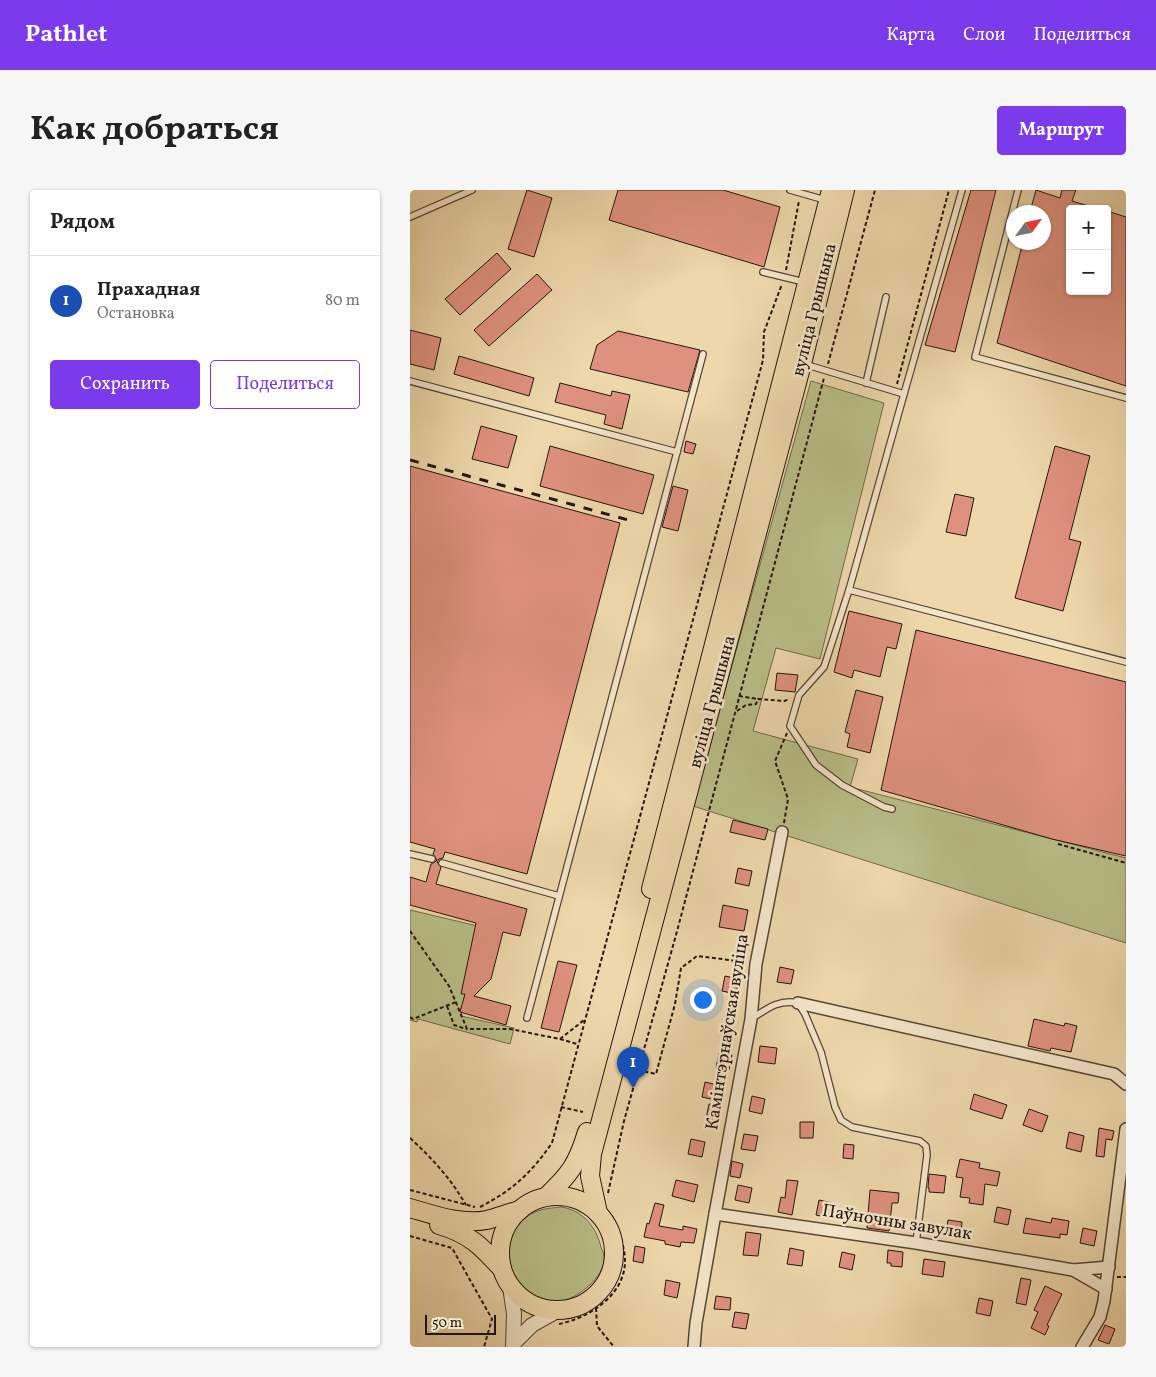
<!DOCTYPE html>
<html lang="ru">
<meta charset="utf-8">
<style>
body{margin:0;font-family:Vollkorn,serif;background:#f6f6f6;color:#222}
.controls{position:absolute;right:15px;top:15px;display:grid;overflow:hidden;border-radius:5px;box-shadow:0 1px 4px #0004}
.controls button{width:45px;height:45px;display:grid;place-items:center;padding:0;border:0;border-bottom:1px solid #e0e0e0;background:#fff;color:#222;font:25px sans-serif}
.compass{position:absolute;left:596px;top:15px;width:45px;height:45px;border-radius:50%;background:#fff;box-shadow:0 1px 4px #0004;rotate:57deg}
.scale{position:absolute;left:15px;bottom:12px;width:71px;box-sizing:border-box;padding-left:5px;border:2px solid #251610;border-top:0;font-size:14px;line-height:18px;white-space:nowrap;color:#251610;-webkit-text-stroke:4px #f3e5c8;paint-order:stroke}
.you{position:absolute;left:292px;top:809px;width:18px;height:18px;margin:-12px;border:4px solid #fff;border-radius:50%;background:#1a73e8;box-shadow:0 0 0 8px #1a73e833}
.badge{display:grid;place-items:center;width:32px;height:32px;border-radius:50%;background:#7c3aed;color:#fff;font-size:16px;font-weight:700}
.pin{position:absolute;translate:-50% -41px;filter:drop-shadow(0 1px 2px #0008)}
.pin::after{content:'';position:absolute;top:26px;width:18px;height:15px;background:inherit;clip-path:polygon(0 0,100% 0,50% 100%)}
.list{margin:0;padding:0;list-style:none}
h2{display:flex;justify-content:space-between;align-items:center;height:65px;margin:0;padding:0 20px;font-size:21px}
h2 small{font-size:16px;font-weight:400;color:#767676}
.list li{display:grid;grid-template-columns:32px 1fr auto;gap:15px;align-items:center;box-sizing:border-box;height:90px;padding:0 20px;border-top:1px solid #e0e0e0}
.list b{display:block;font-size:19px;white-space:nowrap}
.list p{margin:0;font-size:16px;white-space:nowrap;color:#767676}
.list em{font-size:16px;font-style:normal;color:#767676}
.actions{display:flex;gap:10px;padding:15px 20px}
.actions a{flex:1;padding:11px 0;border:1px solid #7c3aed;border-radius:5px;text-align:center;font-size:18px;color:#7c3aed}
.actions .main{background:#7c3aed;color:#fff}
.map{position:relative;flex:none;width:716px;height:1157px;overflow:hidden;border-radius:5px}
header{display:flex;align-items:center;gap:30px;box-sizing:border-box;height:70px;padding:0 25px;background:#7c3aed;color:#fff}
header strong{font-size:24px}
nav{display:flex;gap:28px;margin-inline-start:auto;font-size:18px}
.intro{display:flex;align-items:center;justify-content:space-between;box-sizing:border-box;height:120px;padding:0 30px}
h1{margin:0;font-size:35px}
.button{padding:12px 22px;border-radius:5px;background:#7c3aed;color:#fff;font-size:18px;font-weight:700}
main{display:flex;gap:30px;padding:0 30px}
aside{flex:1;background:#fff;border-radius:5px;box-shadow:0 1px 4px #0004}
.map>svg:first-child{display:block}
</style>
<header>
<strong>Pathlet</strong>
<nav><a>Карта</a><a>Слои</a><a>Поделиться</a></nav>
</header>
<div class="intro"><h1>Как добраться</h1><a class="button">Маршрут</a></div>
<main>
<aside>
<h2>Рядом<small></small></h2>
<ul class="list">
<li><span class="badge" style="background:#1a4fb4">1</span><div><b>Прахадная</b><p>Остановка</p></div><em>80 m</em></li>
</ul>
<div class="actions"><a class="main">Сохранить</a><a>Поделиться</a></div>
</aside>
<div class="map">
<svg width="716" height="1157" viewBox="0 0 716 1157">
<rect width="100%" height="100%" fill="#edd7ab"/>
<filter id="stains"><feTurbulence type="fractalNoise" baseFrequency=".004" numOctaves="4"/><feColorMatrix values="0 0 0 0 .2 0 0 0 0 .09 0 0 0 0 .02 0 0 0 .5 -.17"/></filter>
<radialGradient id="worn" r=".72"><stop offset=".6" stop-color="#630" stop-opacity="0"/><stop offset="1" stop-color="#630" stop-opacity=".3"/></radialGradient>
<g fill="#b9be88" stroke="#6f6a4c">
<polygon points="401,191 474,213 410,469 366,458 343,541 448,569 440,597 716,668 716,753 283,616"/>
<polygon points="0,720 72,737 51,826 104,838 100,854 8,829 7,832 0,830"/>
<path d="M151 1017C173 1020 186 1037 191 1057 193 1062 195 1067 194 1072 191 1091 162 1113 143 1112 133 1112 124 1105 115 1101 105 1095 99 1084 96 1073 89 1049 106 1029 128 1021 135 1018 144 1018 151 1017Z"/>
</g>
<g fill="#df917f" stroke="#251610">
<polygon points="117,0 142,8 124,67 98,59"/>
<polygon points="208,0 313,0 370,17 354,77 199,30"/>
<polygon points="561,0 586,0 545,162 515,155"/>
<polygon points="626,0 650,8 652,0 666,0 662,11 682,17 682,19 660,19 660,101 697,101 697,21 716,27 716,196 587,153 613,52 634,52 634,22 620,22"/>
<polygon points="87,63 101,79 50,125 35,109"/>
<polygon points="127,84 142,100 79,156 64,140"/>
<polygon points="0,140 31,148 24,180 0,174"/>
<polygon points="208,141 290,160 278,202 180,179 187,155"/>
<polygon points="49,166 124,188 119,206 44,184"/>
<polygon points="150,193 201,206 202,201 220,205 212,239 194,234 196,225 145,212"/>
<polygon points="71,236 107,246 98,278 62,269"/>
<polygon points="276,251 286,254 283,264 274,262"/>
<polygon points="140,256 244,285 233,324 130,296"/>
<polygon points="645,256 680,266 659,349 671,352 653,421 605,408"/>
<polygon points="0,276 210,333 117,684 35,662 33,668 29,669 27,672 31,677 26,694 117,719 110,746 93,742 81,789 64,806 101,816 96,835 50,822 55,804 51,804 66,733 0,715 0,687 16,692 21,674 25,672 27,670 23,664 25,659 0,652"/>
<polygon points="263,296 278,300 268,341 252,337"/>
<polygon points="545,304 564,308 556,346 536,342"/>
<polygon points="439,421 492,434 486,459 477,457 470,487 444,480 442,488 424,482"/>
<polygon points="506,440 716,492 716,666 642,649 471,600"/>
<polygon points="367,483 388,485 385,502 365,500"/>
<polygon points="446,500 473,507 460,563 437,557 440,544 435,542"/>
<polygon points="323,630 358,639 355,650 320,642"/>
<polygon points="328,678 342,681 339,696 325,693"/>
<polygon points="313,715 338,720 334,741 309,737"/>
<polygon points="148,771 167,775 149,842 131,838"/>
<polygon points="370,777 384,780 381,794 367,792"/>
<polygon points="315,786 329,789 326,804 312,801"/>
<polygon points="624,829 654,836 655,833 667,836 661,862 641,858 640,861 618,856"/>
<polygon points="350,856 367,858 365,874 348,872"/>
<polygon points="309,863 322,865 319,880 306,878"/>
<polygon points="295,892 308,895 305,910 292,907"/>
<polygon points="564,904 597,915 592,929 560,919"/>
<polygon points="342,906 355,909 352,924 339,921"/>
<polygon points="299,914 312,916 309,931 296,929"/>
<polygon points="619,919 638,926 632,942 613,935"/>
<polygon points="390,932 404,932 403,948 390,948"/>
<polygon points="689,938 704,941 702,950 696,949 694,967 686,966"/>
<polygon points="659,942 674,946 671,962 656,958"/>
<polygon points="334,944 348,946 345,961 331,959"/>
<polygon points="281,949 295,952 292,967 278,964"/>
<polygon points="434,954 444,955 443,969 433,968"/>
<polygon points="550,969 570,973 569,978 590,982 587,996 575,994 573,1015 559,1013 560,1008 550,1007 553,988 546,987"/>
<polygon points="322,971 333,974 330,988 320,986"/>
<polygon points="519,984 536,986 534,1003 519,1002 519,998 518,998"/>
<polygon points="266,990 288,995 284,1012 262,1006"/>
<polygon points="377,990 388,991 382,1025 368,1022 371,1007 375,1008"/>
<polygon points="328,995 342,998 339,1013 325,1010"/>
<polygon points="460,1000 489,1003 488,1013 482,1013 479,1041 457,1038"/>
<polygon points="409,1010 422,1013 419,1028 406,1025"/>
<polygon points="245,1013 254,1015 249,1036 273,1040 273,1036 287,1039 284,1053 271,1052 270,1057 255,1054 255,1051 234,1047 237,1033 239,1034"/>
<polygon points="587,1017 601,1020 598,1035 584,1032"/>
<polygon points="616,1028 641,1033 642,1028 659,1031 657,1045 650,1044 650,1048 613,1043"/>
<polygon points="538,1030 552,1032 551,1045 536,1043"/>
<polygon points="673,1038 687,1041 684,1056 670,1053"/>
<polygon points="336,1042 351,1044 348,1066 333,1065"/>
<polygon points="225,1056 235,1058 233,1073 223,1071"/>
<polygon points="380,1058 394,1061 392,1076 377,1074"/>
<polygon points="478,1060 493,1062 492,1077 481,1076 481,1073 477,1073"/>
<polygon points="432,1062 445,1065 442,1080 429,1077"/>
<polygon points="514,1069 535,1072 533,1087 512,1084"/>
<polygon points="611,1088 621,1090 616,1115 606,1113"/>
<polygon points="256,1090 270,1093 267,1108 254,1105"/>
<polygon points="635,1096 652,1104 637,1135 639,1136 635,1145 621,1138 628,1122 624,1120"/>
<polygon points="306,1106 321,1108 320,1120 304,1119"/>
<polygon points="569,1108 583,1111 580,1126 566,1123"/>
<polygon points="325,1122 339,1124 336,1139 322,1137"/>
<polygon points="695,1135 705,1139 699,1154 688,1150"/>
</g>
<g fill="none" stroke-linecap="round" stroke-linejoin="round">
<g stroke="#574637" stroke-width="8">
<g id="service">
<polyline points="380,0 415,10"/>
<polyline points="608,0 565,167 716,208"/>
<polyline points="0,27 62,0"/>
<polyline points="353,82 394,92"/>
<polyline points="394,174 494,204 439,400 414,477 389,505 380,536 406,575 432,595 474,617 482,619"/>
<polyline points="0,191 267,262"/>
<polyline points="456,193 476,107"/>
<polyline points="494,204 552,0"/>
<polyline points="439,400 716,472"/>
<polyline points="0,664 22,669"/>
<polyline points="32,673 149,706"/>
<polyline points="117,828 293,164"/>
<path d="M341 829C357 819 368 809 388 813L395 824 411 862 425 917 431 930 442 937 510 951 516 956 517 965 506 1053"/>
</g>
</g>
<g stroke="#574637" stroke-width="14">
<g id="minor">
<polyline points="388,813 704,884 716,894"/>
<polyline points="305,1024 506,1053 663,1080 696,1099"/>
<polyline points="663,1080 699,1077"/>
<polyline points="284,1157 286,1133 305,1024 341,829 346,774 372,642"/>
<polyline points="672,1157 690,1127 694,1111 716,939"/>
</g>
</g>
<g stroke="#574637" stroke-width="16">
<g id="tertiary">
<polyline points="100,1096 104,1124 103,1157"/>
<polyline points="104,1153 122,1135 149,1120"/>
</g>
</g>
<g stroke="#251610" stroke-width="20">
<g id="primary">
<polyline points="241,699 421,0"/>
<circle cx="147" cy="1063" r="57"/>
<path d="M136 1007C160 984 167 975 177 942"/>
<path d="M0 1018C24 1025 51 1035 77 1030 88 1027 99 1023 110 1020"/>
<polyline points="188,1023 180,986 182,964 392,174 435,0"/>
<path d="M29 1035C60 1044 71 1056 92 1079"/>
</g>
</g>
<g stroke="#251610" stroke-width="2" stroke-dasharray="4 2.5" stroke-linecap="butt">
<polyline points="376,80 389,11"/>
<polyline points="418,174 465,0"/>
<polyline points="487,194 539,0"/>
<polyline points="329,506 348,509"/>
<polyline points="327,521 336,515 346,514 348,509 374,511 380,509"/>
<polyline points="374,633 378,609 365,571 377,543"/>
<polyline points="648,654 716,673"/>
<polyline points="0,741 39,796 57,839 100,839 150,849 174,830"/>
<polyline points="37,816 44,835 56,839"/>
<polyline points="0,827 3,829 46,812"/>
<polyline points="150,849 167,854"/>
<polyline points="228,880 246,884 265,814 271,778 287,766 336,772"/>
<polyline points="151,917 173,922"/>
<path d="M0 948C22 968 41 989 56 1015"/>
<polyline points="0,1000 65,1017"/>
<polyline points="198,1003 214,931 266,745 414,188"/>
<path d="M70 1017C103 1000 121 983 142 953L353 170 354 142 372 94"/>
<polyline points="0,1046 42,1058 82,1129 74,1157"/>
<polyline points="707,1087 716,1087"/>
<polyline points="186,1118 187,1136 204,1157"/>
<path d="M149 1134C179 1128 215 1105 215 1071 215 1056 208 1039 202 1026"/>
</g>
<use href="#service" stroke="#f3e5c8" stroke-width="5.5"/>
<use href="#minor" stroke="#f3e5c8" stroke-width="11"/>
<use href="#tertiary" stroke="#f3e5c8" stroke-width="14"/>
<use href="#primary" stroke="#edd7ab" stroke-width="18"/>
<polyline stroke="#251610" stroke-width="3" stroke-dasharray="9 9" stroke-linecap="butt" points="0,270 222,331"/>
</g>
<g text-anchor="middle" dominant-baseline="central" stroke-width="5" stroke-linejoin="round" paint-order="stroke">
<g font-size="18" fill="#251610" stroke="#f3e5c8">
<text transform="translate(405 120) rotate(-76)">вуліца Грышына</text>
<text transform="translate(303 512) rotate(-75)">вуліца Грышына</text>
<text transform="translate(318 842) rotate(-81)">Камінтэрнаўская вуліца</text>
<text transform="translate(487 1033) rotate(9)">Паўночны завулак</text>
</g>
</g>
<rect width="100%" height="100%" filter="url(#stains)"/>
<rect width="100%" height="100%" fill="url(#worn)"/>
</svg>
<div class="controls">
<button>+</button>
<button>−</button>
</div>
<svg class="compass" viewBox="-18 -18 36 36"><path d="M0-13l5 13h-10z" fill="#e53935"/><path d="M0 13l5-13h-10z" fill="#767676"/></svg>
<div class="scale">50 m</div>
<div class="you"></div>
<div class="pin badge" style="left:223px;top:898px;background:#1a4fb4">1</div>
</div>
</main>
